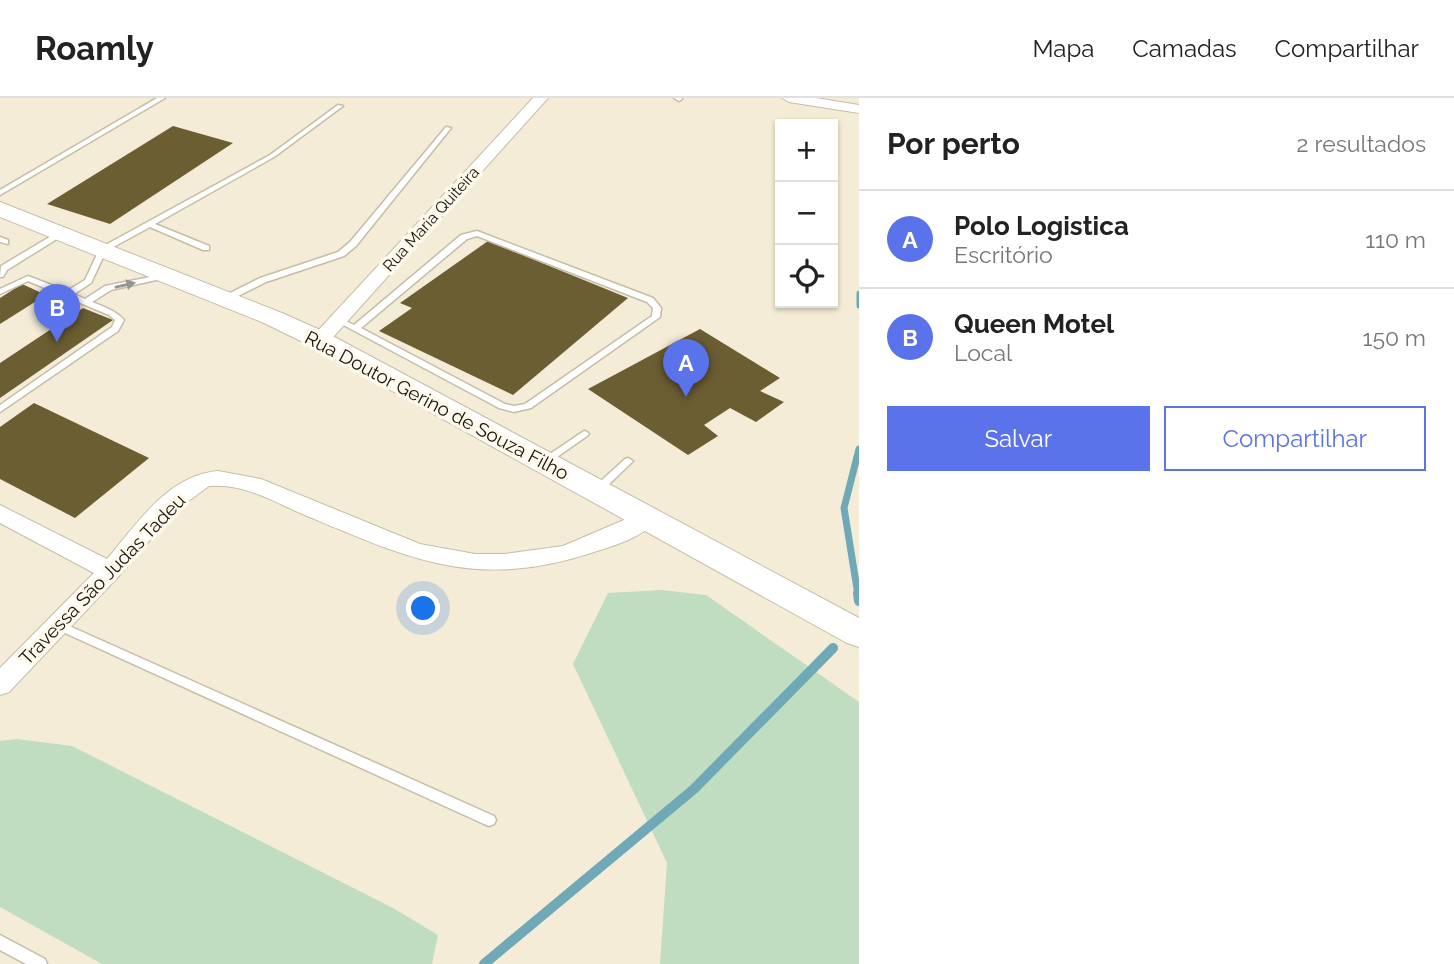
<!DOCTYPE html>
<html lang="pt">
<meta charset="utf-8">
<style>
body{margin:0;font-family:Raleway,sans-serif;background:#f2f2f2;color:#222}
.controls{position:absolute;right:21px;top:21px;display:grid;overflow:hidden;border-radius:0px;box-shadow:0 2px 5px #0004}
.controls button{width:63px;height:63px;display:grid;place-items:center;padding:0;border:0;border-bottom:2px solid #e0e0e0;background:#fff;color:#222;font:35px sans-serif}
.you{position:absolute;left:424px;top:511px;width:24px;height:24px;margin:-18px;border:5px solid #fff;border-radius:50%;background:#1a73e8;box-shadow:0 0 0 10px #1a73e833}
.badge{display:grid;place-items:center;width:46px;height:46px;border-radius:50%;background:#5a73ea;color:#fff;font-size:23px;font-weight:700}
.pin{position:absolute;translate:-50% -58px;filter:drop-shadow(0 2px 4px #0008)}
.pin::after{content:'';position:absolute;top:37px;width:24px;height:21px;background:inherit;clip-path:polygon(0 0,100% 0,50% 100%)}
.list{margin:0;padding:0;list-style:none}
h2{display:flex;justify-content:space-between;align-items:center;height:91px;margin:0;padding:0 28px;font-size:30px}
h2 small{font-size:23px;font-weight:400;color:#767676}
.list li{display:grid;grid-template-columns:46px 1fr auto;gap:21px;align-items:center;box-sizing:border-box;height:98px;padding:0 28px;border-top:2px solid #e0e0e0}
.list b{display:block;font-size:26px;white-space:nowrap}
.list p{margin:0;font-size:23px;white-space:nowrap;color:#767676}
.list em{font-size:23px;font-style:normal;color:#767676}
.actions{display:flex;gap:14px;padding:21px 28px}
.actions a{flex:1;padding:16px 0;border:2px solid #5a73ea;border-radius:0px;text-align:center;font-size:24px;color:#5a73ea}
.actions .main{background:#5a73ea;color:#fff}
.icon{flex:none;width:38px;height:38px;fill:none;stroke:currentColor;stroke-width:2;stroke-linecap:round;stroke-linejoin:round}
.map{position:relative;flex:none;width:859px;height:866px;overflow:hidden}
header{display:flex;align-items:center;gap:42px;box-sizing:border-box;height:98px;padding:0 35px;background:#fff;border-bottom:2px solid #e0e0e0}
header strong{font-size:33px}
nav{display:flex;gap:38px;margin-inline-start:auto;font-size:24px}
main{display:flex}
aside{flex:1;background:#fff}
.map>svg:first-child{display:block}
</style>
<header>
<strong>Roamly</strong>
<nav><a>Mapa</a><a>Camadas</a><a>Compartilhar</a></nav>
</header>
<main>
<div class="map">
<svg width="859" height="866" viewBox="0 0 859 866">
<rect width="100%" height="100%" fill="#f4ecd6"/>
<g fill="#c0ddc1">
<polygon points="662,492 706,497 859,604 859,866 660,866 667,765 573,566 608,495"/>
<polygon points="17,641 72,648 393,810 438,837 432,866 102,866 0,809 0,643"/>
</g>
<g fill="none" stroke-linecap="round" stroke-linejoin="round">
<polyline stroke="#6fa8b6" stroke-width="5" points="859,195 859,208"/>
<polyline stroke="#6fa8b6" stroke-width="7" points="858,497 844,410 859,351"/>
<g stroke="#6fa8b6" stroke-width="10">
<polyline points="858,495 859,503"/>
<polyline points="484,866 694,691 833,550"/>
</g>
</g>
<g fill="#6c5e33">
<polygon points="173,28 233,45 110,126 47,106"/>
<polygon points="488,143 628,200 513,297 379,233 412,210 400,205"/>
<polygon points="22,186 46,197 0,226 0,200"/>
<polygon points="83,210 113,222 0,300 0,265"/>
<polygon points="700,231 780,280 760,293 784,304 756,324 730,310 704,327 718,338 688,357 588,291"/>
<polygon points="34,305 149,360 75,420 0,381 0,329"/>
</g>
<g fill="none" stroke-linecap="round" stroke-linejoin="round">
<g stroke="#c4bda7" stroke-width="3">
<g id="lane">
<polygon points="157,0 165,0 0,97 0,92"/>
<polygon points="674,0 682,0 682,1 679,3"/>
<path d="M338 7 343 8 274 59 155 126 209 148V152H203L150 129 106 153 91 185 74 196 85 201 105 188 165 176 169 178 165 180 111 192 92 204C104 209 115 212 124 222L118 233 0 314V307L112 229 115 222 109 217 28 183 0 196V191L28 178 67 193 85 182 100 150 270 57Z"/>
<polygon points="446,29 451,30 356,148 344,158 266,184 228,203 222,203 222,199 260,180 338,154 350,144"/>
<path d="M477 133 653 200 661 210 660 219 531 310 514 314 499 310 334 222 338 219 354 227 461 137ZM477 138 647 204 653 210 652 218 525 306 514 308 505 306 361 230 467 141Z"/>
<polygon points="58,134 61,134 65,136 7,172 3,179 0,179 1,168"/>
<polygon points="0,139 8,142 8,146 0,144"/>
<polygon points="584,333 587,334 589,336 587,338 547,366 541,366 539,364 541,362"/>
<polygon points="628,360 633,363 631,365 600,395 592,395 591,393 592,391 625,361"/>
<polygon points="58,523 494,718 496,722 494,726 489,728 484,726 54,530 52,527 54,524"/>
<polygon points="0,837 45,861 47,866 26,866 0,852"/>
</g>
</g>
<g stroke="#c4bda7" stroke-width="2">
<g id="street">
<polygon points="533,0 548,0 327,246 313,246 311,242 313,238"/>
<polygon points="782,0 816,0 859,7 859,15 789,4"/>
<path d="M218 373 261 381 420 446 475 456H505L563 448 645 413 653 415 656 421C646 439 610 449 591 455 473 493 408 460 300 415 271 402 242 385 209 388L175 413 118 479 9 594 0 597V570L94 475 0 425V407L107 461C137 426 168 377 218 373Z"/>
</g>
</g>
<g stroke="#c4bda7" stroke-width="2">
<polygon id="secondary" points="0,104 282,215 329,236 859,520 859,549 847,545 311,248 264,225 0,119"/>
</g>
<use href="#lane" fill="#fff" fill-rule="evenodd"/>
<use href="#street" fill="#fff" fill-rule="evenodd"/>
<use href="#secondary" fill="#fff" fill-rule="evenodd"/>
</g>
<defs><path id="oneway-solid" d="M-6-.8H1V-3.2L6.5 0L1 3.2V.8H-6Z" transform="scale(1.75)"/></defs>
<use fill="#969591" href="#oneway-solid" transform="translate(125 187) rotate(-13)"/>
<g text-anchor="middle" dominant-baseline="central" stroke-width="7" stroke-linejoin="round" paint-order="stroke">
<g font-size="16" fill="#16130b" stroke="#fef9ec">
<text transform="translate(431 121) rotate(-48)">Rua Maria Quiteira</text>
</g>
<g font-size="19" fill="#16130b" stroke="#fef9ec">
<text transform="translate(437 307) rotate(28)">Rua Doutor Gerino de Souza Filho</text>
<text transform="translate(102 481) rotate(-46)">Travessa São Judas Tadeu</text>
</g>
</g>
</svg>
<div class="controls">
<button>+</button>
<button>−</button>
<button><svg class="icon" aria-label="locate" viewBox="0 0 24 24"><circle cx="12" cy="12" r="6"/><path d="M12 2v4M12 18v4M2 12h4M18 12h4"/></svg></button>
</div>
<div class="you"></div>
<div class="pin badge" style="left:686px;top:299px">A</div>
<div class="pin badge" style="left:57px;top:244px">B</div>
</div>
<aside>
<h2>Por perto<small>2 resultados</small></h2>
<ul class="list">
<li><span class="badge">A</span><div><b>Polo Logistica</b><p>Escritório</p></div><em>110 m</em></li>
<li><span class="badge">B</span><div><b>Queen Motel</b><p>Local</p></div><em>150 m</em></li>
</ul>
<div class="actions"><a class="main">Salvar</a><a>Compartilhar</a></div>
</aside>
</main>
